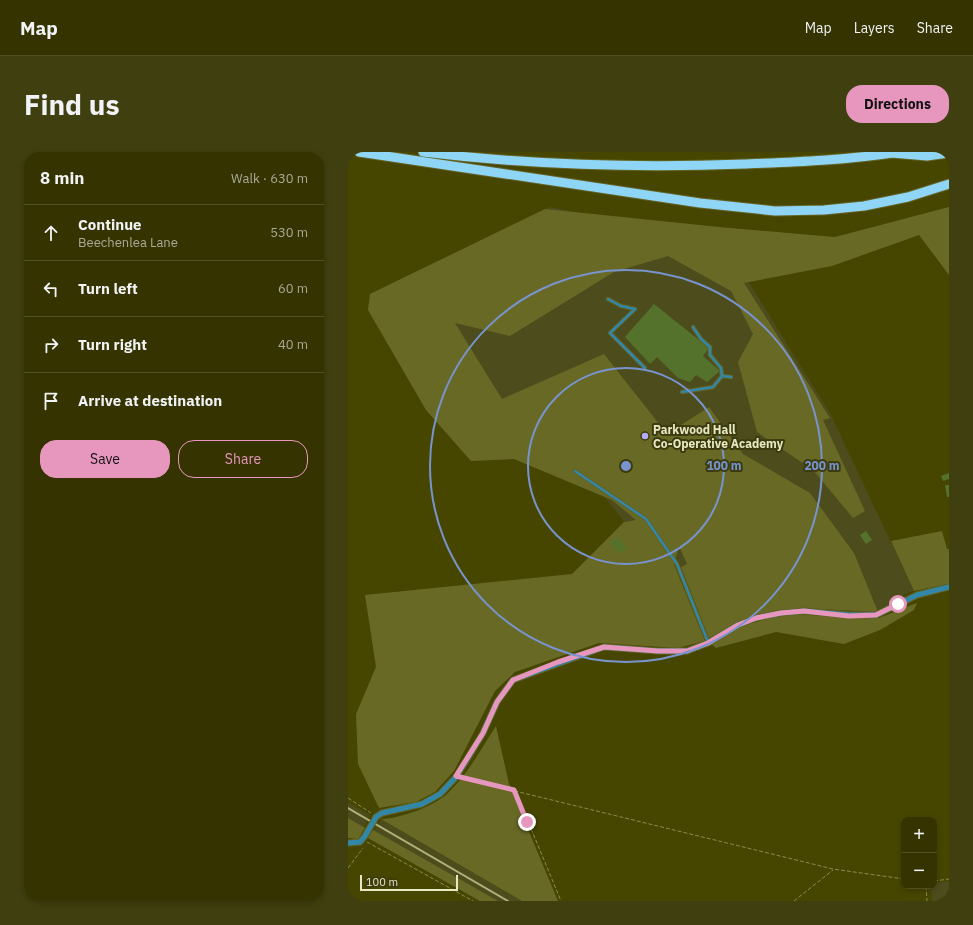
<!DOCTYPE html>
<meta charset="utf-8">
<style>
body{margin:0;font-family:"IBM Plex Sans",sans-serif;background:#403f0f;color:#f1f3f6}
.controls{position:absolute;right:12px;bottom:12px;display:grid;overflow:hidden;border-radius:8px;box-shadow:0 2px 6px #0003}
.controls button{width:36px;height:36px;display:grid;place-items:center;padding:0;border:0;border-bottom:1px solid #4f4f22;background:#353400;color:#f1f3f6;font:20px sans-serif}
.scale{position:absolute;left:12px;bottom:10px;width:98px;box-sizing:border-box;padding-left:4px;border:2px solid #e8e9c2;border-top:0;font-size:11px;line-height:14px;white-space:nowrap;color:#e8e9c2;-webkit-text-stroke:3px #3b3b0f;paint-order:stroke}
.stop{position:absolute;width:12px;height:12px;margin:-9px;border:3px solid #e797bd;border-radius:50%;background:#fff}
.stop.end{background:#e797bd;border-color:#fff;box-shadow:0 1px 4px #0008}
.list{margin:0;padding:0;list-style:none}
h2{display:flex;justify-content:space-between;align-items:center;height:52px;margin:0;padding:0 16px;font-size:17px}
h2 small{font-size:13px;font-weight:400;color:#aa9}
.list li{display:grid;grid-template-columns:26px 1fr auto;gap:12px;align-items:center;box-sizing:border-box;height:56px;padding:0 16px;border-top:1px solid #4f4f22}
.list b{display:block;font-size:15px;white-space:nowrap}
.list p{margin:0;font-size:13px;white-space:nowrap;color:#aa9}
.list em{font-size:13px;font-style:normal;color:#aa9}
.actions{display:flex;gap:8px;padding:12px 16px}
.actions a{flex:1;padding:9px 0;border:1px solid #e797bd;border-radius:16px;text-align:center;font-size:14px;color:#e797bd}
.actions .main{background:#e797bd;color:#111}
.icon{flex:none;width:22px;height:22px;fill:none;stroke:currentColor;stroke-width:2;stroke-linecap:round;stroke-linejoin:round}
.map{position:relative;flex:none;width:601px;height:749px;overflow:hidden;border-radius:16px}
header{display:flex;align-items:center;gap:24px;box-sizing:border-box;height:56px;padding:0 20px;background:#353400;border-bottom:1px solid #4f4f22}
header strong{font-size:19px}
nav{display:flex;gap:22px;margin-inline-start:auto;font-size:14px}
.intro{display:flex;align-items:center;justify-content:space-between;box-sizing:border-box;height:96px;padding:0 24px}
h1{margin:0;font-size:28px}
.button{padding:10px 18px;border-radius:16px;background:#e797bd;color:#111;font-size:14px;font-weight:700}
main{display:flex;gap:24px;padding:0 24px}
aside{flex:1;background:#353400;border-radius:16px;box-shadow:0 2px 6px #0003}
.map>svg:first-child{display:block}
</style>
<header>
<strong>Map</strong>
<nav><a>Map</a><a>Layers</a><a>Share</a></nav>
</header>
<div class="intro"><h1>Find us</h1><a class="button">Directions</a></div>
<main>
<aside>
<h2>8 min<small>Walk · 630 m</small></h2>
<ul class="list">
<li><svg class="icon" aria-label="ahead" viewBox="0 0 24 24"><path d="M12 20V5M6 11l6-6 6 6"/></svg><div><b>Continue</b><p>Beechenlea Lane</p></div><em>530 m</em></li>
<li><svg class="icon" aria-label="left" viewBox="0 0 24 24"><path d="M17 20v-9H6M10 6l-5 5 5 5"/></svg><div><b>Turn left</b></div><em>60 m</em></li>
<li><svg class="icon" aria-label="right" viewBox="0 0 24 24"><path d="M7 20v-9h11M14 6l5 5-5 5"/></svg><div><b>Turn right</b></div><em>40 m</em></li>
<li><svg class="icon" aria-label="arrive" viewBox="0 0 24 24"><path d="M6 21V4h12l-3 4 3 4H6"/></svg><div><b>Arrive at destination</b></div></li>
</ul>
<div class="actions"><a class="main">Save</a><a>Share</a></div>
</aside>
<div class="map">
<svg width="601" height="749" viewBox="0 0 601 749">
<rect width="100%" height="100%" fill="#474600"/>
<g fill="#4c4c1c">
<polygon points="202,55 376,90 482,261 566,439 557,442 530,460 521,462 433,459 406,464 361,486 331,411 289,368 276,370 256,344 166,307 123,309 78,258 20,158 22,142"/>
<polygon points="0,650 22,663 13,682 0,675"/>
<polygon points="33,667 174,749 132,749 20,686"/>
<polygon points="601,729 601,749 584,749 583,734 586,734 586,731"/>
</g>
<g fill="#696926">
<polygon points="601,55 601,123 571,83 484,114 396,131 482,266 475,268 517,359 505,366 465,318 409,280 390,210 405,182 383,139 320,104 266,120 162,184 107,171 154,247 256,202 319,282 361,255 395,302 462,341 506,401 530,460 455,456 406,464 361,486 333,415 339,412 331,394 326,412 357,489 330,496 251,491 167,520 147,539 106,619 87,640 68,650 31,656 10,612 8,562 28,515 17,443 224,422 276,370 288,368 264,348 166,307 123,309 78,258 20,158 22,142 197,57 371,75 487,85"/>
<polygon points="594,379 599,397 601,397 601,432 566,439 543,389"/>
<polygon points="569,451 566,458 532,478 496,492 428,480 368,496 363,492 394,474 436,462 531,466"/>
<path d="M148 574 161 632 210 749H174L33 667C51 667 87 654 100 641 120 622 133 597 148 574Z"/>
<polygon points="0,666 17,676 10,687 0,686"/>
<polygon points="25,678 150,749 132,749 20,686"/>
</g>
<g fill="#55722d">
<polygon points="306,152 361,196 355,204 372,219 359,230 348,223 342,230 330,226 309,205 302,212 277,185"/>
<polygon points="601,321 601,327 595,329 593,324"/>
<polygon points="597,333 601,333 601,345 599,345"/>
<polygon points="518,379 524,388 518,392 512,383"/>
<polygon points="270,385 279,396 271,402 262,391"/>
</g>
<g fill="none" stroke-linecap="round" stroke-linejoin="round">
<g stroke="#646323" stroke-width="4.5">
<g id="service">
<polyline points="260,147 273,154 287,157"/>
<polyline points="287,157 262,181 297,216"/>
<polyline points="345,175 353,187 362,195 362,203 373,216 374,224"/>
<polyline points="334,240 365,235 374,224 383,225"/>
<polyline points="227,319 298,367 329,412 360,490"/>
</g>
</g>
<g stroke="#646323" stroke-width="7">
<g id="minor">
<polyline points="28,665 34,661 74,652 92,642 108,625 121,604 135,581 149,550 165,528 256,495 310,499 339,499 360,491 390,473 408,466 433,461 456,459 501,463 528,463 569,443 601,435"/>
<polyline points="0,691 12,690 17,684"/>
</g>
</g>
<g stroke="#646323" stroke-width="11">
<g id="motorway">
<polyline points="11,0 352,51 427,59 476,58 516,54 560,45 601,32"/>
<path d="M75 0C181 13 290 16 397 12 448 10 500 8 551 0"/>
<polyline points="544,1 579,4 601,1"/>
</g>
</g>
<g stroke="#8a8a51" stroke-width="1" stroke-dasharray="4 2" stroke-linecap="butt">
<polyline points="114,626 485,717 556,727"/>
<polyline points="167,638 213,749"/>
<polyline points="0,646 23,661"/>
<polyline points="19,690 125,749"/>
<polyline points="0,716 15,696"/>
<polyline points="586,729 601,727"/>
<polyline points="578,734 579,749"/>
<polyline points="446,749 485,718"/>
</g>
<use href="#service" stroke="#3287a9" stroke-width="2.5"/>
<use href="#minor" stroke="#3287a9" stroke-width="5"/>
<use href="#motorway" stroke="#8ed5f6" stroke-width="9"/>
<polyline stroke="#b0b07e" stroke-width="2" points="0,656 160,749"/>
<g stroke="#646323" stroke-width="7" stroke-linecap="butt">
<polyline id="minor-bridge" points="17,684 28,665"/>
</g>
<use href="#minor-bridge" stroke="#3287a9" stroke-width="5"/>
</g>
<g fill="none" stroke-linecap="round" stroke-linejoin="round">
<polyline stroke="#e797bd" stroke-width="5" points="179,670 166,638 108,624 135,581 149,550 165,528 210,510 256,495 310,499 339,499 360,491 390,473 408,466 433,461 456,459 501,464 528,463 550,452"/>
</g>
<g fill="none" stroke="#7894ce" stroke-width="2">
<circle cx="278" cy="314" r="98"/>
<circle cx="278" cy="314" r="196"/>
</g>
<circle fill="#b5acf8" stroke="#3b3b0f" stroke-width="1.5" cx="297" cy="284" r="4"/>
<g text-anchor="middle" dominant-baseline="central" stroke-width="4" stroke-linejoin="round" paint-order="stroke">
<g font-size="12" font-weight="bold" fill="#e8e9c2" stroke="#3b3b0f" text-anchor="start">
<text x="305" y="277">Parkwood Hall<tspan x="305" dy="14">Co-Operative Academy</tspan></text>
</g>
</g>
<circle cx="278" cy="314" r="6" fill="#7894ce" stroke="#3b3b0f" stroke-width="2"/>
<g font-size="12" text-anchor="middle" font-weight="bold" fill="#7894ce" stroke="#3b3b0f" stroke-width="4" stroke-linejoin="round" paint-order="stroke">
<text x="376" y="318">100 m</text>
<text x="474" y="318">200 m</text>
</g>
</svg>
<div class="controls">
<button>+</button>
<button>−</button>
</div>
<div class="scale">100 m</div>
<div class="stop" style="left:550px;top:452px"></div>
<div class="stop end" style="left:179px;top:670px"></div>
</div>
</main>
